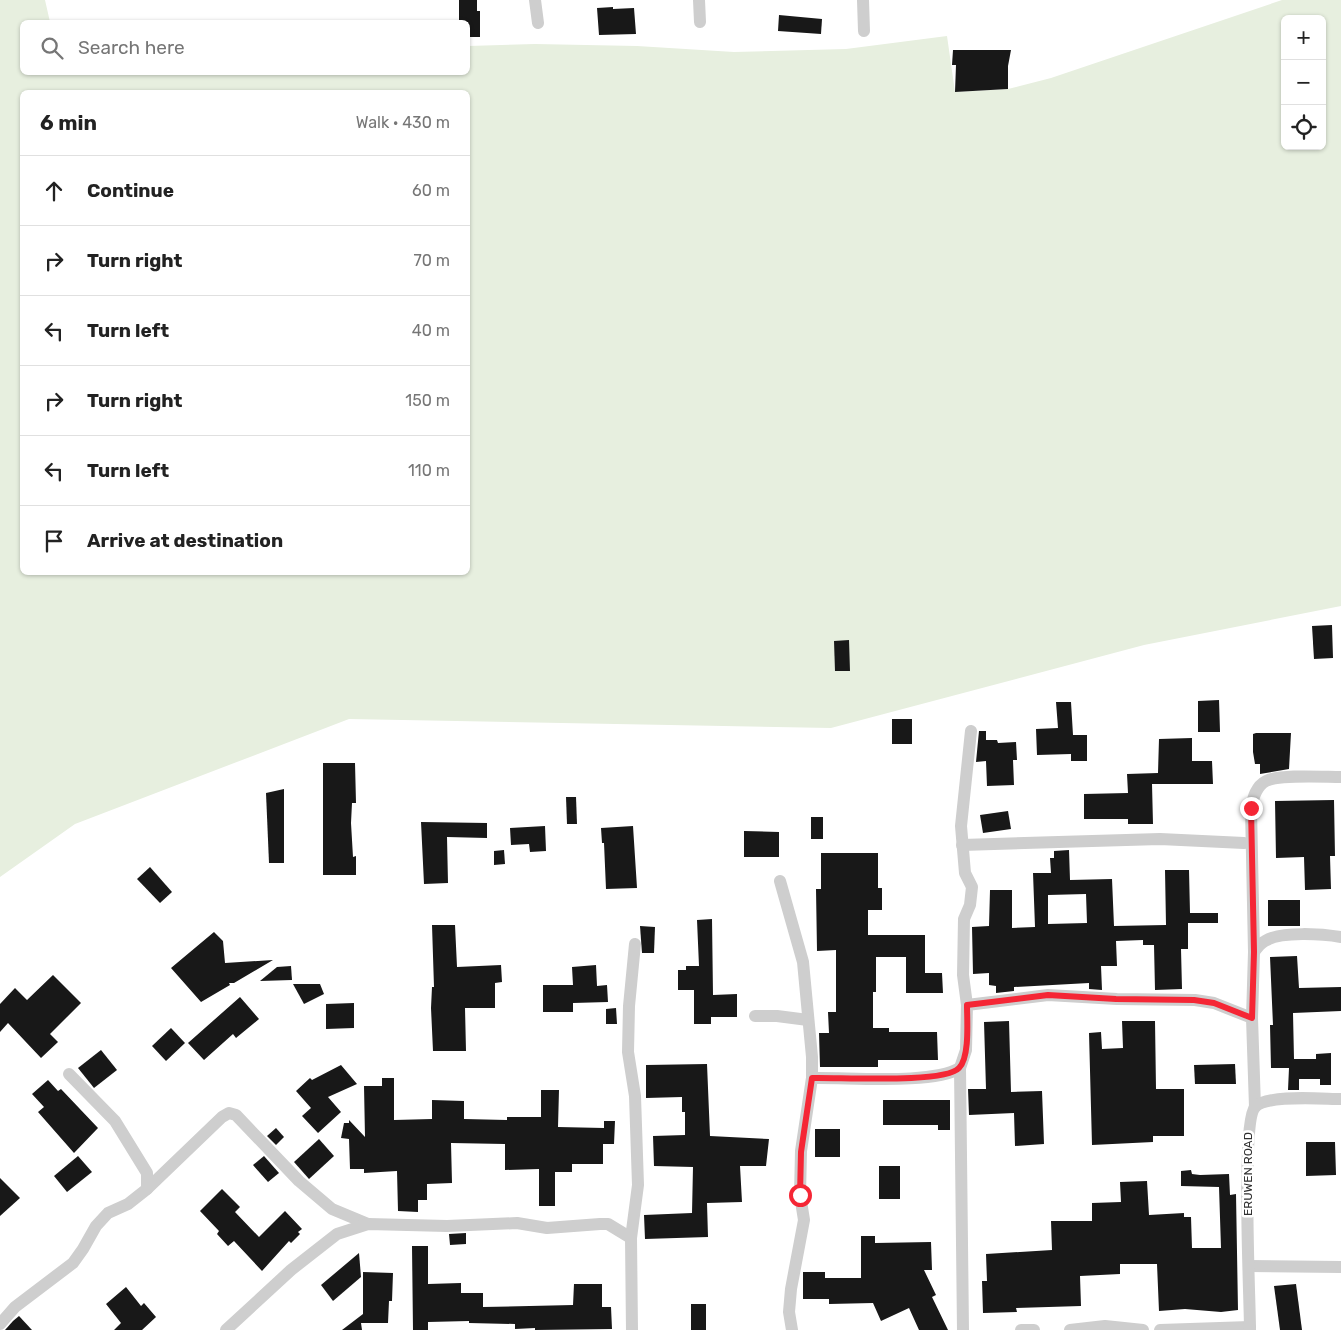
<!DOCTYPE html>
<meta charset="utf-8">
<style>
body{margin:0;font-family:Rubik,sans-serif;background:#f6f6f6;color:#222}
.controls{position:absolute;right:15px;top:15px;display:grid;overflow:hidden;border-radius:8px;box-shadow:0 1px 4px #0004}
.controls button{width:45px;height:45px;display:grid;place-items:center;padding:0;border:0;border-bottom:1px solid #e0e0e0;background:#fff;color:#222;font:25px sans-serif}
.stop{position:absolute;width:15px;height:15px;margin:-11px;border:4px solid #f52635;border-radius:50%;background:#fff}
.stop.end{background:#f52635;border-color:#fff;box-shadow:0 1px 5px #0008}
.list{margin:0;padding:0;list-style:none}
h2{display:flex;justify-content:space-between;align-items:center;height:65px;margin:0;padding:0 20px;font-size:21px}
h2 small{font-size:16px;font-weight:400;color:#767676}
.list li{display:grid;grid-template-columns:32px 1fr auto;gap:15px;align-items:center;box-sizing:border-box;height:70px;padding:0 20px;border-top:1px solid #e0e0e0}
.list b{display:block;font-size:19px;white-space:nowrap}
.list em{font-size:16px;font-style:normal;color:#767676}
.icon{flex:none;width:28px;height:28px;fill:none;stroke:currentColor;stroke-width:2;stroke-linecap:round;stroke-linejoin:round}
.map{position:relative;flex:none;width:1341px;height:1330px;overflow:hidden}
.search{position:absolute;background:#fff;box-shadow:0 1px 4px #0004;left:20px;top:20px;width:450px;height:55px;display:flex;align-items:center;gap:12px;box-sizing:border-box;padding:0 18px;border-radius:8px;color:#767676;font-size:19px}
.panel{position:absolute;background:#fff;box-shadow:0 1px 4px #0004;left:20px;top:90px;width:450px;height:485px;border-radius:8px}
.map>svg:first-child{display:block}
</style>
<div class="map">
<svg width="1341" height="1330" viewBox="0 0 1341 1330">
<rect width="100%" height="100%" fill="#fff"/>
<path fill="#e7efdf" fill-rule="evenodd" d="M0 0H45L50 22H22V72H468V46L535 44 637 46 734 52 846 49 947 36 955 92 1008 89 1051 78 1282 0H1341V606L1144 645 831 728 349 719 75 824 0 877ZM1285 19H1322V146H1285ZM22 92H468V572H22Z"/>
<g fill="#181818" fill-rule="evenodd">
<polygon points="459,0 477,0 477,11 480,11 480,37 468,37 468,22 459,22"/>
<polygon points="613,7 613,9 634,8 636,34 599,35 597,8"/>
<polygon points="779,15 822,19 821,34 778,31"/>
<polygon points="953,50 1011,50 1008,66 1008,89 955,92 956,65 952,65"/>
<polygon points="1332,625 1333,658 1314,659 1312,626"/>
<polygon points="849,640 850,671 835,671 834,641"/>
<polygon points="1219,700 1220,732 1198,732 1198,701"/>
<polygon points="1056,702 1071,702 1073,735 1087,735 1087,761 1071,761 1071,754 1037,755 1036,729 1058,728"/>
<rect x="892" y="719" width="20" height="25"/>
<polygon points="979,731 986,731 986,740 997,740 998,743 1016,742 1017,760 1013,760 1014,785 987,786 986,761 976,762"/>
<polygon points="1256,733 1291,733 1289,769 1260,774 1260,764 1255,764 1253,752 1253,734"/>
<polygon points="1192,738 1192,761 1212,761 1213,784 1152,784 1153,824 1128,824 1128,819 1084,819 1084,794 1128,793 1127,774 1158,773 1159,739"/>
<polygon points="323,763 355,763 356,803 352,803 351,823 353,857 356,856 356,875 323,875"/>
<polygon points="284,789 284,863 269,863 266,793"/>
<polygon points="566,797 576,797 577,824 567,824"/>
<polygon points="1334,800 1335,856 1330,856 1331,889 1305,890 1304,857 1276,858 1275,801"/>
<polygon points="1008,811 1011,829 983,833 980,815"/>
<rect x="811" y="817" width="12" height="22"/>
<polygon points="421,822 487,823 487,838 447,837 448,883 424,884"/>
<polygon points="545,826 546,851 530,852 529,844 511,845 510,828"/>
<polygon points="633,826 637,888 606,889 604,843 602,843 601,828"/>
<polygon points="744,831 779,832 779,857 744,857"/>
<polygon points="504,850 505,864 494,865 494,851"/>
<path d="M1069 850 1070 880 1112 879 1114 926 1166 925 1165 870H1189L1190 913H1218V923H1188V949H1181L1182 989 1155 990 1154 945H1143V940L1116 941 1117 966H1101L1102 990 1089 989V983L1014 987V991L996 993V986L989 985V973L973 974 972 927 989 926 990 890H1012V928L1035 927 1033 873H1051L1050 858H1054V851ZM1086 894 1087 923 1048 924V895Z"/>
<polygon points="821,853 878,853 878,888 882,888 882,910 868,910 868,935 925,935 925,973 942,973 943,993 906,993 906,957 876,957 876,992 873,992 873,1028 889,1028 889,1032 937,1032 938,1060 878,1060 878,1067 820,1067 819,1033 829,1033 828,1012 836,1012 836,950 817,951 816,889 821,889"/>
<polygon points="150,867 172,892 160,903 137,879"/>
<rect x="1268" y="900" width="32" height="26"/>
<polygon points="712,919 713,995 737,994 737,1017 711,1017 711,1024 694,1024 694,990 678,990 678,970 686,970 686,966 699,966 697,920"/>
<polygon points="432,925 455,925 457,967 501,965 502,982 495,983 495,1008 465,1008 466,1051 433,1051 431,1008 432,987 434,987"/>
<polygon points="640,926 655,927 654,953 642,953"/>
<polygon points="214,932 223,941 225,963 273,960 234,983 229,983 230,985 201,1002 171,968"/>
<polygon points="1297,956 1299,988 1341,987 1341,1011 1293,1013 1294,1059 1316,1059 1316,1054 1331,1053 1331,1085 1320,1085 1320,1079 1299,1079 1299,1090 1288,1090 1289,1068 1271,1068 1270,1025 1273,1025 1270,957"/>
<polygon points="596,965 597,986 607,985 608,1002 573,1003 573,1012 543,1012 543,985 573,985 572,967"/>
<polygon points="291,966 292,980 260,981 277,967"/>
<polygon points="53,975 81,1003 50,1034 58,1042 41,1058 8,1023 0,1032 0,1004 15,988 27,1000"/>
<polygon points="293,984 320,984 324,994 304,1004"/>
<polygon points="240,997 259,1019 236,1038 233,1034 204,1060 188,1043"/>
<polygon points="354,1003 354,1028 326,1029 326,1004"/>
<polygon points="616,1008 617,1024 606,1024 606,1009"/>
<polygon points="1009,1021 1011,1092 1042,1091 1044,1144 1015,1146 1014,1113 969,1115 968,1089 986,1089 984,1022"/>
<polygon points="1122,1021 1155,1021 1156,1089 1184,1089 1184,1136 1153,1136 1153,1142 1092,1145 1089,1033 1101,1032 1102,1049 1123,1048"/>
<polygon points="171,1028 185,1043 166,1061 152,1046"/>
<polygon points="101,1050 117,1070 94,1088 78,1068"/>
<polygon points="707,1064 710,1136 769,1139 766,1166 740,1166 742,1202 707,1203 708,1237 645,1239 644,1215 692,1213 693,1167 654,1166 653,1136 685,1135 685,1112 682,1112 682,1097 646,1098 646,1065"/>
<polygon points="1235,1064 1236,1084 1195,1084 1194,1065"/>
<polygon points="341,1065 357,1084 328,1097 341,1112 318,1133 302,1116 311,1108 296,1091 310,1078 312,1080"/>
<polygon points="382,1078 394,1078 394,1120 432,1119 432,1100 464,1101 464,1119 507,1120 507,1117 541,1117 541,1090 559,1090 558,1127 604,1128 604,1121 615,1121 614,1144 603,1144 603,1164 572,1164 572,1172 555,1172 555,1206 539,1206 539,1169 505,1170 505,1144 451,1143 452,1183 427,1184 427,1200 418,1200 418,1212 398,1211 397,1171 364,1173 364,1169 350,1169 349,1139 341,1138 344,1123 349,1123 349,1120 365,1137 364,1086 382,1086"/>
<polygon points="48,1080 58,1091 61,1089 98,1128 74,1153 38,1112 44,1107 32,1094"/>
<polygon points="883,1100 950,1100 950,1130 938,1130 938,1125 883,1125"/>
<polygon points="276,1128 284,1137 276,1145 267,1136"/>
<rect x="815" y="1129" width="25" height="28"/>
<polygon points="319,1139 334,1156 309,1179 294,1162"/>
<polygon points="1306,1142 1335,1142 1336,1175 1306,1176"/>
<polygon points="78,1156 92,1172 67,1192 54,1176"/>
<polygon points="264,1156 279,1173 268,1182 253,1165"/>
<rect x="879" y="1166" width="21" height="33"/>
<polygon points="1191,1170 1192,1174 1200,1175 1229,1174 1230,1195 1236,1194 1238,1310 1221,1312 1185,1309 1159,1311 1157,1264 1120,1264 1120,1274 1080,1276 1081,1306 1016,1308 1017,1312 983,1313 982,1281 987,1281 986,1254 1052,1250 1051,1221 1092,1221 1092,1203 1121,1202 1120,1182 1147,1181 1149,1215 1184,1213 1184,1217 1191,1217 1192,1248 1221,1248 1219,1187 1181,1186 1181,1171"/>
<polygon points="0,1178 20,1198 0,1216"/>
<polygon points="222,1189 240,1207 235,1212 259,1237 285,1211 302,1229 298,1232 300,1234 291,1243 289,1241 262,1271 234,1241 228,1246 217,1234 219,1231 200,1211"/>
<polygon points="466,1233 466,1244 450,1245 449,1234"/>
<polygon points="861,1236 875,1236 875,1243 931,1242 932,1270 924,1270 936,1295 932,1297 948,1330 919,1330 909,1308 881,1321 873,1303 829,1304 829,1299 803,1299 803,1272 825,1272 825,1278 861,1278"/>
<polygon points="412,1246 428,1246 428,1284 461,1283 461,1293 483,1293 483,1307 573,1305 574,1284 602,1284 602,1307 611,1307 612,1329 535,1330 535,1328 515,1329 515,1324 469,1323 469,1321 428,1322 428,1330 413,1330"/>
<polygon points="359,1253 361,1277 333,1301 321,1285"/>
<polygon points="363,1272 393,1273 392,1301 389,1301 388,1323 361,1323 362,1330 342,1330 363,1314"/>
<polygon points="1296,1284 1302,1330 1280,1330 1274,1286"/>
<polygon points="126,1287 141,1306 144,1303 156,1317 142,1330 114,1330 121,1323 106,1304"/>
<rect x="691" y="1304" width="15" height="26"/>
<polygon points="19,1316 32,1330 5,1330 13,1321"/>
</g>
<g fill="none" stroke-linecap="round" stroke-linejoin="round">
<g stroke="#cecece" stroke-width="12">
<polyline points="535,0 538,23"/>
<polyline points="699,0 700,22"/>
<polyline points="863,0 864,31"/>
<polyline points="962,845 1160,839 1244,843"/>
<polyline points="780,881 803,962 812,1057 812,1078"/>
<path d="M1254 952C1257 948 1261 943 1265 941 1281 931 1323 934 1341 937"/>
<polyline points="967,1005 1048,995 1117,999 1195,1000 1214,1003 1252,1018"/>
<polyline points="755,1016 777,1016 808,1020"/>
<path d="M1255 1107 1252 1018 1254 952 1251 808C1253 798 1256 786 1266 781 1280 774 1324 777 1341 777"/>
<polyline points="147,1189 222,1117 229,1113 236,1115 299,1181 332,1209 368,1224"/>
<polyline points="1249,1266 1341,1267"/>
<polyline points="0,1324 15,1307 73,1263 83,1249 96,1226 108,1213 128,1204 147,1189 147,1173 115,1121 69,1074"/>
<polyline points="226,1330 291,1270 337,1234 368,1224 447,1226 517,1223 547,1228 600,1224 608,1224 631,1238"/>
<polyline points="632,1330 631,1238 638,1185 635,1096 628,1052 629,1006 635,944"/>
<path d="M792 1330 789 1312 791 1289 804 1220 800 1195 801 1151 812 1078C849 1077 932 1085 960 1068"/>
<polyline points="963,1330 960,1068 966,1050 967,1005 963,975 964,919 970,905 972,887 965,873 961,826 971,731"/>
<polyline points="1021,1330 1034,1330"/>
<polyline points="1070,1330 1105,1326 1143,1330"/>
<polyline points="1160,1330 1250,1327"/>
<path d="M1250 1330C1250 1297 1241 1123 1255 1107 1267 1094 1323 1099 1341 1099"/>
</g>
</g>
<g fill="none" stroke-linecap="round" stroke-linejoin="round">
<path stroke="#f52635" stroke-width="6" d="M800 1195 801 1152 812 1078C838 1077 944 1084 959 1068 970 1057 967 1020 967 1005L1048 995 1116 999 1194 1000 1214 1003 1252 1018 1254 952 1251 808"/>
</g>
<g text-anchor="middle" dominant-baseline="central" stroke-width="5" stroke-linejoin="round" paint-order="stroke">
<g font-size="12" fill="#313131" stroke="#fff">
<text transform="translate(1248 1174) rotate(-90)">ERUWEN ROAD</text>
</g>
</g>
</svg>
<div class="controls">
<button>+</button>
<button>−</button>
<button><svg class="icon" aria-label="locate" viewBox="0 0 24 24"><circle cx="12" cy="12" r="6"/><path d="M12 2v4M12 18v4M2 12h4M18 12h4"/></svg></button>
</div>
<div class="stop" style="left:800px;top:1195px"></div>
<div class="stop end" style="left:1251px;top:808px"></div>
<div class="search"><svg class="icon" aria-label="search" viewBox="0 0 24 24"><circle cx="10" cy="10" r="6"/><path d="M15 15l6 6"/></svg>Search here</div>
<section class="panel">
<h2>6 min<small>Walk · 430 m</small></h2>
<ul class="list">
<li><svg class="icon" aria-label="ahead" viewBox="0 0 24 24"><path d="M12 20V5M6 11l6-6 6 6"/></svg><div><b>Continue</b></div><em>60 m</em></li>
<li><svg class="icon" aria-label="right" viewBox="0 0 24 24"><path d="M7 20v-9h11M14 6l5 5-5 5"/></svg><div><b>Turn right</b></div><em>70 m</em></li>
<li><svg class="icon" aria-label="left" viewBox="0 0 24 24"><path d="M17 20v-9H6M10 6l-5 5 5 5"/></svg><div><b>Turn left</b></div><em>40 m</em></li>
<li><svg class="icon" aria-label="right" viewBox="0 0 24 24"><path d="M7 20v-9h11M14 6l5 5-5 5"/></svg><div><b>Turn right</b></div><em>150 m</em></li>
<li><svg class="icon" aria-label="left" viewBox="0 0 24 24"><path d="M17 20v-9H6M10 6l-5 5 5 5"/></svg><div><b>Turn left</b></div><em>110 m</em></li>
<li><svg class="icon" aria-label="arrive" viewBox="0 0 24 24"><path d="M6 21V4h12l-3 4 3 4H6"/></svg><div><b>Arrive at destination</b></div></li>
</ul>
</section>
</div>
